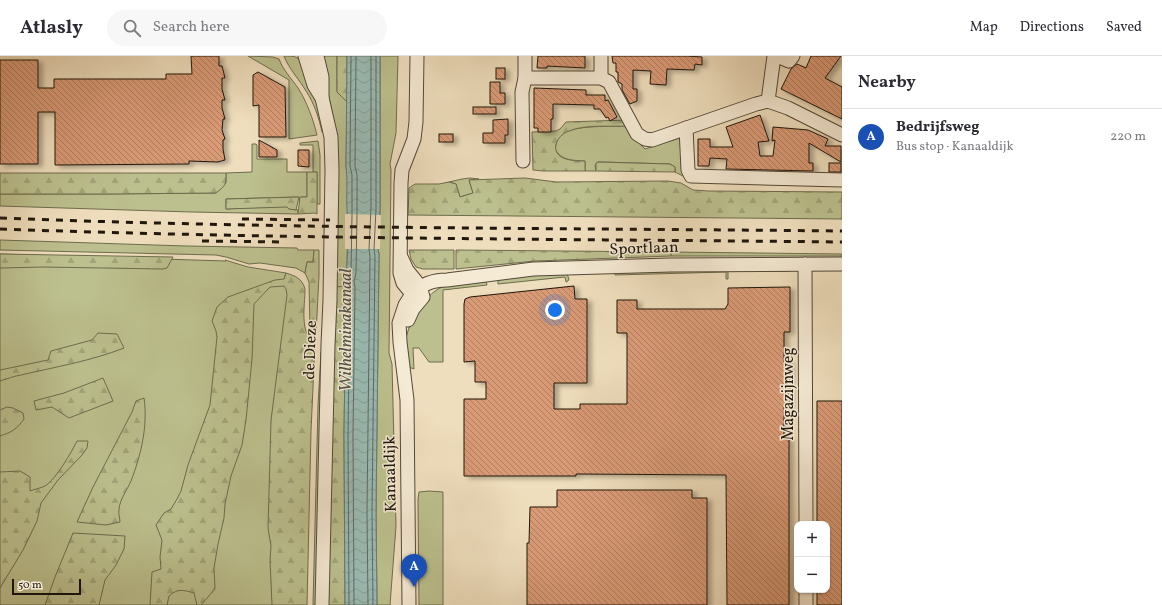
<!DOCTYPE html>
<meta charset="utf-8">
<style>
body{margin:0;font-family:Vollkorn,serif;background:#f7f7f7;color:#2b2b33}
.controls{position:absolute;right:12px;bottom:12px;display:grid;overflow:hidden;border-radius:8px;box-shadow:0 1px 3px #0004}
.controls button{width:36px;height:36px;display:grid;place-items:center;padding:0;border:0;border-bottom:1px solid #e1e1e2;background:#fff;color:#2b2b33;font:20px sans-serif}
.scale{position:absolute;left:12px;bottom:10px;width:69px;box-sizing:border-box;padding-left:4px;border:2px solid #1f170d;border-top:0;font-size:11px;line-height:14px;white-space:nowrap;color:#1f170d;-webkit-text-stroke:3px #f5ead4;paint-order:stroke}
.you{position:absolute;left:555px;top:254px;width:14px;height:14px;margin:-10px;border:3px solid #fff;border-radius:50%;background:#1a73e8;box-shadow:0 0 0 6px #1a73e833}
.badge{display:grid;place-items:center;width:26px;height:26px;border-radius:50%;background:#8f2418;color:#fff;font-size:13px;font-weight:700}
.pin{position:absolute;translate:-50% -33px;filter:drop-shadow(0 1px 2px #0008)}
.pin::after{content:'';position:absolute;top:21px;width:14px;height:12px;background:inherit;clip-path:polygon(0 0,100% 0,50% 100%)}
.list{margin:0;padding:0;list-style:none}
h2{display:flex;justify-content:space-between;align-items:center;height:52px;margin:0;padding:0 16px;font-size:17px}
h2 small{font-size:13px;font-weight:400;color:#7c7c81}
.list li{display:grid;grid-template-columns:26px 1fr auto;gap:12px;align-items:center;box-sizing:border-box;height:56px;padding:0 16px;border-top:1px solid #e1e1e2}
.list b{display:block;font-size:15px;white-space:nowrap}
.list p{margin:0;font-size:13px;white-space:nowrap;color:#7c7c81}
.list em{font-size:13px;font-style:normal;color:#7c7c81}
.icon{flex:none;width:22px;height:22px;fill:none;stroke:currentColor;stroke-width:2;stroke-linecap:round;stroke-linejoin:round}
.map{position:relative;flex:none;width:842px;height:549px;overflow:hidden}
header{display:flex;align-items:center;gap:24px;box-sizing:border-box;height:56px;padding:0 20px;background:#fff;border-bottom:1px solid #e1e1e2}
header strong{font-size:19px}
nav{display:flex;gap:22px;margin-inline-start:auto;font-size:14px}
.search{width:280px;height:36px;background:#f7f7f7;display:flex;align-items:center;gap:10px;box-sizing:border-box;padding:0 14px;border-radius:22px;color:#7c7c81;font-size:15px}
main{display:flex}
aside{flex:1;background:#fff}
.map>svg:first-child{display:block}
</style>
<header>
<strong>Atlasly</strong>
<div class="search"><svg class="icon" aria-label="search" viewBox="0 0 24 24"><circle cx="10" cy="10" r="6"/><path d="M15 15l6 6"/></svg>Search here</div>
<nav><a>Map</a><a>Directions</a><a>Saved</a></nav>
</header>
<main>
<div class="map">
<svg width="842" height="549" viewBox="0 0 842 549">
<defs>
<pattern id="forest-firs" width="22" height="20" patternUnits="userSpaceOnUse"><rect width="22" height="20" fill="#bcc08e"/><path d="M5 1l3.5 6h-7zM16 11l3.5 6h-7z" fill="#a1a479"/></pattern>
<pattern id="water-waves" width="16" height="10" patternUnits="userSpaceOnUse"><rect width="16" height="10" fill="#9abcb5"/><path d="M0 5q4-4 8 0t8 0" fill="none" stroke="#84a19a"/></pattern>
<pattern id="building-back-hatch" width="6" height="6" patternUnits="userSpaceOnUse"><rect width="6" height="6" fill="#d99a76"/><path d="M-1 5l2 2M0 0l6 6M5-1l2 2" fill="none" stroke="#af7d5f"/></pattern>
<filter id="shadow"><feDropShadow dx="4.5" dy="2.5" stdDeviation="2" flood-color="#0004"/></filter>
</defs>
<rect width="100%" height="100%" fill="#efdebd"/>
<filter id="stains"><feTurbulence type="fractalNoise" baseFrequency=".005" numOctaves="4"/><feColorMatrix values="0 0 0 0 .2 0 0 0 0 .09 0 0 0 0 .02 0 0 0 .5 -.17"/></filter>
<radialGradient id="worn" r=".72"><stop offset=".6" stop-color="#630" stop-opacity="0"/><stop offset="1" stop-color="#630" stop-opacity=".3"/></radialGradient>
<g fill="#bcc08e" stroke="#6e6c4e">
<path d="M248 0 273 1 279 3C283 14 291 22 298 32 307 46 313 63 317 79L289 83V24Z"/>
<path d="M284 0C296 0 297 0 305 10L326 75 322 76C319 62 314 47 306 35 299 23 289 13 284 0Z"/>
<polygon points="323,0 337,0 337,35 347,46 346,111 348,119 347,216 344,228 346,230 335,231 334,65 322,8"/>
<polygon points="380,0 398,0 396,77 390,108 391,114 389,297 392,308 396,470 390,549 377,549 376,456 379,198 378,193 380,155"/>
<path d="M630 70 639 87 645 93 683 81 687 118 683 120 675 116V111L670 108 602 106H598L595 109 596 115H585V105C572 104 562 105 555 93 556 88 557 82 561 79 573 68 614 71 630 70Z"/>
<polygon points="318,85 320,99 320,148 317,148 317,116 313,116 313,89 300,89 300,87"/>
<polygon points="252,88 256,88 257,89 257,103 287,103 287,116 307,116 307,141 301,141 300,143 299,143 298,141 226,143 226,153 287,150 290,153 298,154 298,158 191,156 0,150 0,138 107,138 216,137 226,127 226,117 252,116"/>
<polygon points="470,122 479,123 469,124 473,137 460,141 456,128 449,126 462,123"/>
<polygon points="0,184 186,190 297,192 298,194 314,194 313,206 307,206 305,217 296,212 260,207 249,208 226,201 216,199 0,194"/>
<polygon points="671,196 842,198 842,200 671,200"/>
<polygon points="0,198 226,205 225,204 248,211 286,217 284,223 292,223 293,549 0,549"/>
<polygon points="621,215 789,215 728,215 728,223 726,223 726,216 615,219 615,217"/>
<polygon points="541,218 567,218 569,223 568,225 566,226 565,221 498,228 498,223"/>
<path d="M486 225 487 229 443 234V306H429L419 292H413L414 313 409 311C408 302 405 292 406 283 409 264 427 235 445 230 458 227 472 226 486 225Z"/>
<polygon points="321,296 322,296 318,549 313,549 318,349"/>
<polygon points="429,435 443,436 443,549 419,549 418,443 419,436"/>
</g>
<g fill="url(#forest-firs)" stroke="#6e6c4e">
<polygon points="337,0 347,0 347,46 337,36"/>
<path d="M626 64 630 70C613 71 585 68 569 75 555 80 549 98 566 103 572 105 579 105 585 105V115H543L533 114 532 76 556 75 560 73 566 66Z"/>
<polygon points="598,106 670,108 675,111 675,116 596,115 596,107"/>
<polygon points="307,116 317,116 317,158 315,157 298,158 300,141 307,141"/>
<path d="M0 117H226C226 129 226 129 216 137L107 138H0Z"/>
<polygon points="525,122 556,126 668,125 681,127 693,134 708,135 842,136 842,163 408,159 409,132 415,128 439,128 449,126 456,128 460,141 473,137 469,124"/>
<polygon points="299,141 296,154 289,153 287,151 226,153 226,143"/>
<polygon points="314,194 319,194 319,220 316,278 312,277 310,273 309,226 305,217 307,206 313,206"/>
<polygon points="409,194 454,194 454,213 423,213 416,211 411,203"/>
<polygon points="456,194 671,196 671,200 535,205 456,213"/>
<polygon points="0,198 173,201 167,212 163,213 43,211 0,212"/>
<path d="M286 217C295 220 302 222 305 233 305 250 299 277 315 288L311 375 307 549H272L270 505 271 490 268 472 271 364 287 239 286 233 284 230 270 231 254 248 252 303 246 364 242 389 231 420 225 448 224 462 218 488 214 512 215 533 201 549H197L194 537C183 534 178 532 169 540L167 549H150L152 516 161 513 160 501 162 484 156 469 164 457 171 453 177 443 181 435 188 409 210 349 217 281 216 275 212 265 217 251 228 241 275 224 284 223Z"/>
<polygon points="346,230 344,379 345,549 327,549 335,231"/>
<path d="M98 277 117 278 124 292C91 305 55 311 21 319 14 320 7 323 0 325V314L48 304 51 295 92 284Z"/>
<polygon points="103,322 113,345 69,362 52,351 36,354 34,345 64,337"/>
<path d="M144 342C148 370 141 399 131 425 127 434 120 443 119 453 118 457 120 462 120 466L106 469 77 466 93 431 132 356 136 345Z"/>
<path d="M7 351 13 352 23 357 24 363C17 373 12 376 0 380V354Z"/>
<path d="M77 385H88L87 392 82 399 58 424 41 447 37 465 23 494 0 532V416L20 415 30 421V435C35 433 41 432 45 430 56 423 71 397 77 385Z"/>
<polygon points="73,477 125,480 124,493 116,509 105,524 99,549 45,549 55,521"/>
</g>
<path fill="url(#water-waves)" stroke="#697a72" d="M347 0H380V155L378 193 379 198 376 456 377 549H345L344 379 346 231 344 228C349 205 348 178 347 154 346 140 348 125 346 111Z"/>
<polygon fill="#efdebd" points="345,158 381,159 380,193 345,193"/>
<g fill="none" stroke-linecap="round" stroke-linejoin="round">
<g stroke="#5c6a61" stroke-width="1">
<polyline points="349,549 348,379 350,231 349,227 351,216 352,158 352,119 350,110 351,0"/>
<polyline points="354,549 353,379 355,231 354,226 356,217 357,159 357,119 355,110 356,0"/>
<polyline points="368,549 367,456 370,201 369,193 371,152 371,0"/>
<polyline points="373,549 372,456 375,200 374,193 376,153 376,0"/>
</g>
</g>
<g fill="url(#building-back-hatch)" stroke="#1f170d" filter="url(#shadow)">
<polygon points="191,0 219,0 219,10 222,10 225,22 222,22 222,33 225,44 222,44 222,52 225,63 223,63 222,74 225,83 223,84 223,93 225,104 218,106 189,105 189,108 55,109 55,56 38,56 38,108 0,108 0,4 38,4 38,32 54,32 54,23 166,23 166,18 192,18"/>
<polygon points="538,0 585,0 585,12 547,10 547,12 537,12"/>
<polygon points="612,0 687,0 702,1 702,9 695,8 694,14 667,13 666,29 650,28 651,15 633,14 633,33 637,33 637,45 630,48 622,34 622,28 618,26 618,16 616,16 616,7 613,7"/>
<polygon points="811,0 841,0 825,22 842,31 842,63 781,33 791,13 797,8 806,12"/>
<rect x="496" y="12" width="9" height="11"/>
<polygon points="258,16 285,31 286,81 259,81 259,49 253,50 253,19"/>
<polygon points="490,26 500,26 500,37 505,37 505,48 490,48"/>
<polygon points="534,32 586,34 586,39 605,39 605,45 608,44 617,61 610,65 608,61 606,62 600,53 594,53 594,49 553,48 553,63 551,63 551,76 538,76 538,72 534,72"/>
<rect x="473" y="51" width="23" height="7"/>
<polygon points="760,59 769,85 758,86 760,100 773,100 775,84 772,85 773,71 808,74 828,83 825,90 841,90 841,106 809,87 809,107 813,107 813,115 726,113 727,103 710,102 709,110 698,110 698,83 710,83 710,91 733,91 726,71"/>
<polygon points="508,63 508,79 505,79 505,87 483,87 483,77 493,77 493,64"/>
<rect x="439" y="78" width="14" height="8"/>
<polygon points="259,84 277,94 277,101 259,101"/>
<polygon points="298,94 309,94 309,111 298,110"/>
<rect x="829" y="107" width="12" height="9"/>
<polygon points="574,230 575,243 587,243 587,327 554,327 554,353 580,353 580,348 627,348 627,277 617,277 617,244 637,244 637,253 725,253 728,248 728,232 790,231 790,276 784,276 784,306 790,306 789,351 784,351 784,381 789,381 789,549 727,549 726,419 576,418 576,420 464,420 464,343 486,343 486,326 475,326 475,305 464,306 464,248 465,243 470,241"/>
<polygon points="817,345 842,345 842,549 817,549 817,534 827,534 827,468 817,468"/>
<polygon points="557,434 692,434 692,442 707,442 707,549 527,549 527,487 529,487 530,451 557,451"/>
</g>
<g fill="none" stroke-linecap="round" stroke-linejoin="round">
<g stroke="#534939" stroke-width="15">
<g id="minor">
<polyline points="305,0 314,29 322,42"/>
<polyline points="317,0 322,21 322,42 331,81 332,114 330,244 328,289 322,549"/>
<polyline points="777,0 789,5 793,0"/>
<polyline points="525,22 601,22 609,26 637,78 645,83 652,84 756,48 768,45 774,0"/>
<polyline points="601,22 601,0"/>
<polyline points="768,45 788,52 842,79"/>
<polyline points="686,72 688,114 691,120 842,124"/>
<polyline points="523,105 522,36 525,22 525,0"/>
<polyline points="401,201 407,214 420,230 423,241 413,253 408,264"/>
<polyline points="805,208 806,468"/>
<path d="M412 238C423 228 432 224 447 224L533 213 670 209 842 208"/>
<polyline points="806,534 806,549"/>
<polyline points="409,549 407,344 400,286 399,267 405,249 412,238 403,227 400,217 401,127 402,114 414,83 416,66 417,0"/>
</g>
</g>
<use href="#minor" stroke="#f5ead4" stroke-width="13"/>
<g stroke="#1f170d" stroke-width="3" stroke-dasharray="7 7" stroke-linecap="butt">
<path d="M0 162C280 173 561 172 842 175"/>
<polyline points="242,163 330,164"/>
<path d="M0 173C280 183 561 183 842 186"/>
<polyline points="202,185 286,186"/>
</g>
</g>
<g text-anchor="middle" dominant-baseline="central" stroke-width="3" stroke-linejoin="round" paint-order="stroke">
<g font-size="16" fill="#1f170d" stroke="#f5ead4">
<text transform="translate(644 193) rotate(-2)">Sportlaan</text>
<text transform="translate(311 294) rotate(-88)">de Dieze</text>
<text transform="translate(789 338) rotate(-90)">Magazijnweg</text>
<text transform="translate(391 418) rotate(-91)">Kanaaldijk</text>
</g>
<g font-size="17" font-style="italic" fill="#4a5148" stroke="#f5ead4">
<text transform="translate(346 274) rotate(-90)">Wilhelminakanaal</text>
</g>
</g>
<rect width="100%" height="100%" filter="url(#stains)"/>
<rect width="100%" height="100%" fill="url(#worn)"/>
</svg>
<div class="controls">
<button>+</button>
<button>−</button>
</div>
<div class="scale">50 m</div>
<div class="you"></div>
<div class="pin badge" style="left:414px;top:531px;background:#1a4fb4">A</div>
</div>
<aside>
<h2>Nearby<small></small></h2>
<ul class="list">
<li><span class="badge" style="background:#1a4fb4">A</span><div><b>Bedrijfsweg</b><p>Bus stop · Kanaaldijk</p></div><em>220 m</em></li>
</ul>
</aside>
</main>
